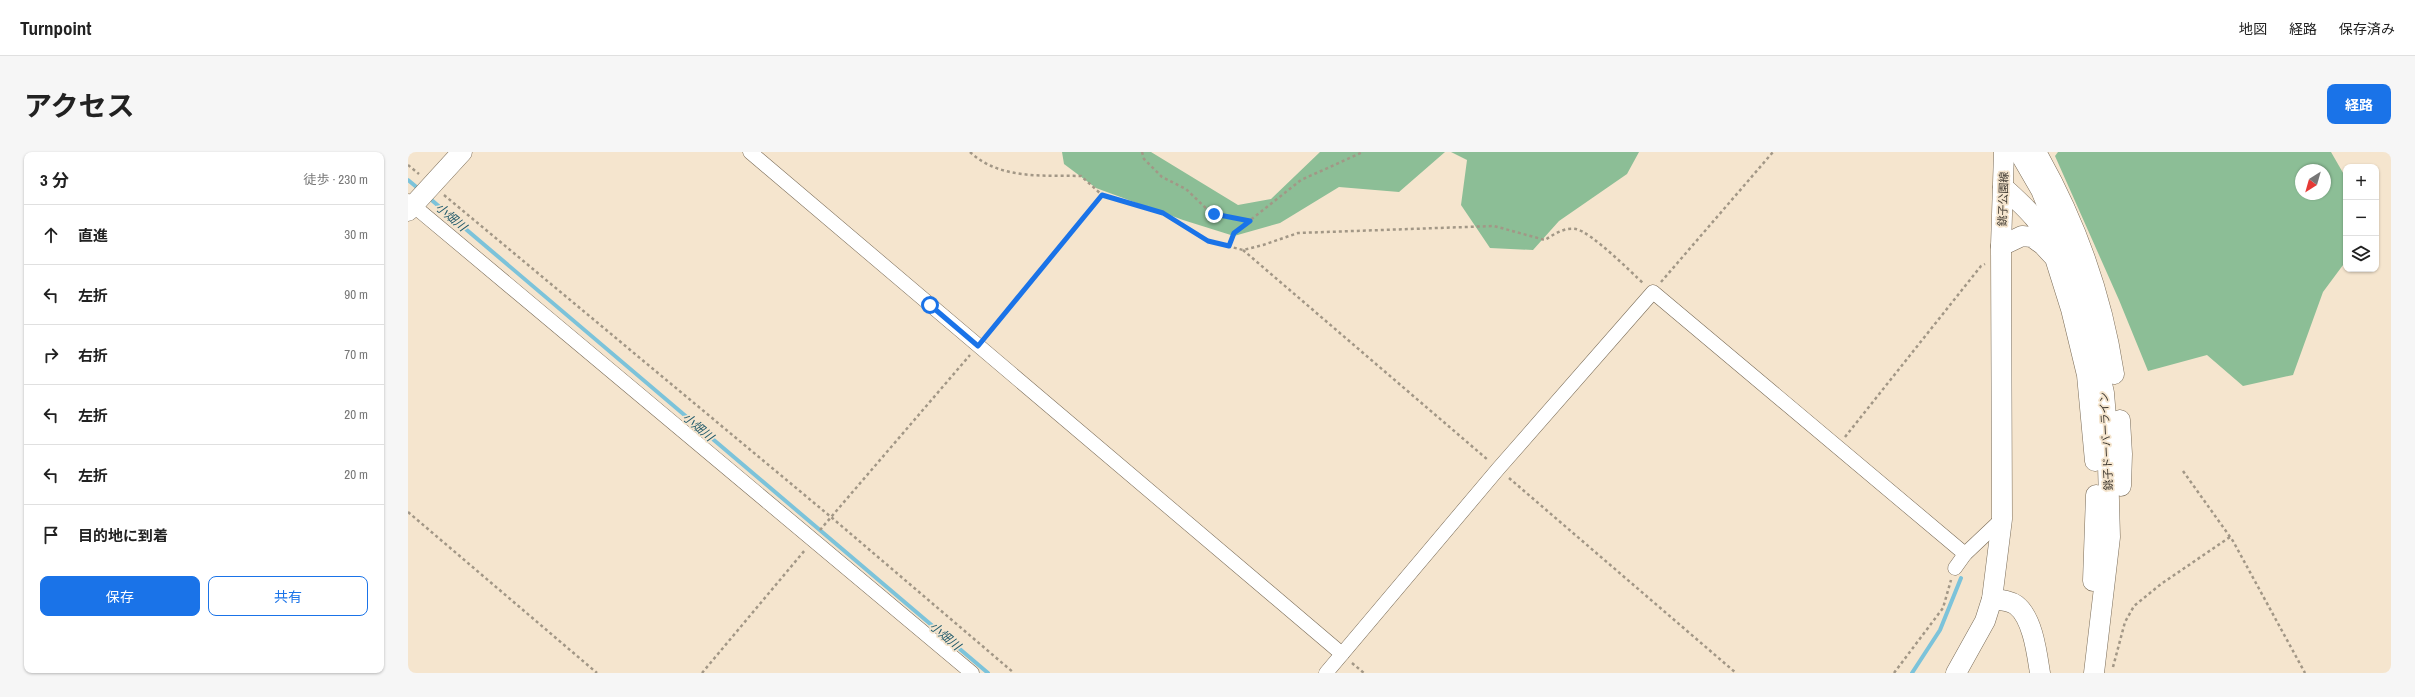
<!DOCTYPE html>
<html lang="ja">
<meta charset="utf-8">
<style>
body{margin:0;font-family:"Archivo Narrow","Noto Sans JP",sans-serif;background:#f6f6f6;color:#222}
.controls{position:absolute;right:12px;top:12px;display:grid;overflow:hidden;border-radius:8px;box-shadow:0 1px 3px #0004}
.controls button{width:36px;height:36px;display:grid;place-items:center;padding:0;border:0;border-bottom:1px solid #e0e0e0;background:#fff;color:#222;font:20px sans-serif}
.compass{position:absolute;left:1887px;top:12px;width:36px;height:36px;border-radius:50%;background:#fff;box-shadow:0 1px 3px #0004;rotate:217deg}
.stop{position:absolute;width:12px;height:12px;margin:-9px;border:3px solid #1a73e8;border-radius:50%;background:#fff}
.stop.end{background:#1a73e8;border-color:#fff;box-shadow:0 1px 4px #0008}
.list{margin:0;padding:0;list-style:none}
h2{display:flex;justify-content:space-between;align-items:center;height:52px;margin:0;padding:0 16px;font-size:17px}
h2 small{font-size:13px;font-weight:400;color:#767676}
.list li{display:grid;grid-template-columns:26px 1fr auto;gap:12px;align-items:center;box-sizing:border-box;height:60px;padding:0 16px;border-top:1px solid #e0e0e0}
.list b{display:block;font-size:15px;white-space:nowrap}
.list em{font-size:13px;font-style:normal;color:#767676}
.actions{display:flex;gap:8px;padding:12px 16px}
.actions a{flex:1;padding:9px 0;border:1px solid #1a73e8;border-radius:8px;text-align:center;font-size:14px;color:#1a73e8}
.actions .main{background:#1a73e8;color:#fff}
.icon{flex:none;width:22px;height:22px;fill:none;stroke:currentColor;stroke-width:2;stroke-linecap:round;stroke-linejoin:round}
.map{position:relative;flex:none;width:1983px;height:521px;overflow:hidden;border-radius:8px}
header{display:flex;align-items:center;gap:24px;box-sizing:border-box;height:56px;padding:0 20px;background:#fff;border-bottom:1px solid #e0e0e0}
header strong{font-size:19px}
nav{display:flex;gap:22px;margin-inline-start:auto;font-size:14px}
.intro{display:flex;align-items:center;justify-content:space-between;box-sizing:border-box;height:96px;padding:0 24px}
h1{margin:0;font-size:28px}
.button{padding:10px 18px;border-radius:8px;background:#1a73e8;color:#fff;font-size:14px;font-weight:700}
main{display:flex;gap:24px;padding:0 24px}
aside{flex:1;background:#fff;border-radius:8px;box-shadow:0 1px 3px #0004}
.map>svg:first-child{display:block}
</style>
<header>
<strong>Turnpoint</strong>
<nav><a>地図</a><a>経路</a><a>保存済み</a></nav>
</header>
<div class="intro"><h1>アクセス</h1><a class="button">経路</a></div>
<main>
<aside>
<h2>3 分<small>徒歩 · 230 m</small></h2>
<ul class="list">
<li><svg class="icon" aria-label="ahead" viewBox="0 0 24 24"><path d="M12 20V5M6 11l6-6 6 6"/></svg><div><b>直進</b></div><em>30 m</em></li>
<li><svg class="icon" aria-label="left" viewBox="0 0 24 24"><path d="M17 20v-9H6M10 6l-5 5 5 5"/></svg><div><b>左折</b></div><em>90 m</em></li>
<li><svg class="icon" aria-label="right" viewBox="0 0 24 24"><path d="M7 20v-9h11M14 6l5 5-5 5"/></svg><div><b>右折</b></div><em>70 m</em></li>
<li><svg class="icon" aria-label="left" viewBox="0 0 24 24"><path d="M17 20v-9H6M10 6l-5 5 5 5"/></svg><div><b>左折</b></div><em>20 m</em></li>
<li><svg class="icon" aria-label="left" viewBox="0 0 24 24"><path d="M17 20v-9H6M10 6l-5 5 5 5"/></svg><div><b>左折</b></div><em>20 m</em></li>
<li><svg class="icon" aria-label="arrive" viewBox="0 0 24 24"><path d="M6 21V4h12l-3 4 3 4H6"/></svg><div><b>目的地に到着</b></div></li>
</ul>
<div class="actions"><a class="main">保存</a><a>共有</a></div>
</aside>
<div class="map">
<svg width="1983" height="521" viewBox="0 0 1983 521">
<rect width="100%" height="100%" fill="#f5e5ce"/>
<g fill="#8cbe96" fill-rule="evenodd">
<polygon points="654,0 743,0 830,53 863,47 912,0 1037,0 991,40 931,35 872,71 826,84 775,68 688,36 656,12"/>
<polygon points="1043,0 1231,0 1219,22 1151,69 1125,98 1082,96 1053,53 1059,8"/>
<path d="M1650 0H1923L1938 26V109L1915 140 1885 223 1835 234 1799 203 1740 219 1711 148 1647 4ZM1893 18H1917V42H1893Z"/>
</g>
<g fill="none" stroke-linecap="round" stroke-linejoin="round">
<g stroke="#7cc3da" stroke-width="4">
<polyline points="0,28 12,38"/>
<polyline points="20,45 580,521"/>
<polyline points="1504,521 1532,478 1553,426"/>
</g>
<g stroke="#796b57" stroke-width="15">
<g id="street">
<polyline points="342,0 934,502"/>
<polyline points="0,49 564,521"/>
<polyline points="1547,416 1557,402 1594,367"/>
<polyline points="918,521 1090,317 1245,140 1557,402"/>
</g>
</g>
<g stroke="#796b57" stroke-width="21">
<g id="secondary">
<polyline points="1611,0 1633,38 1659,101 1680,168 1696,241 1699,277 1702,385 1686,521"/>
<path d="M1628 0C1668 70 1694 143 1706 222"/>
<path d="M1595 35C1618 56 1635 70 1645 100"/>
<polyline points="0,59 54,0"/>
<polyline points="1593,94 1614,84 1624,85 1635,93 1647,106 1663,157 1679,223 1687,309"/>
<polyline points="1712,268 1714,302 1713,334"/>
<polyline points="1685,429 1688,343"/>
<path d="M1584 447C1592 448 1601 448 1608 453 1625 466 1629 502 1632 521"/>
<polyline points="1548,521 1577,469 1584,447 1594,367 1593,94 1596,0"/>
</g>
</g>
<g stroke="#a29786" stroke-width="2.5" stroke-dasharray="3 3" stroke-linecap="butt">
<path d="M562 0C592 28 635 23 673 24L694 43 755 61 800 89 835 98 855 93 890 81 1086 74 1137 88C1146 82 1157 75 1168 77 1183 80 1223 120 1236 132"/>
<polyline points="734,0 736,7 754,25 778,37 805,63 841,68"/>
<polyline points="0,13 11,22"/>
<polyline points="36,43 423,365 606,521"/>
<polyline points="821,94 826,81 893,28 955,0"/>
<polyline points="835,98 1080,308"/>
<polyline points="1253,130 1365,0"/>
<polyline points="579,184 694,43"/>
<polyline points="1437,285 1573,114 1577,112"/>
<polyline points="1775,319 1825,389 1897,521"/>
<polyline points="1101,326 1328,521"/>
<polyline points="0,360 189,521"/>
<polyline points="412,378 562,203"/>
<polyline points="944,511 956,521"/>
<polyline points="1705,515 1717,470 1726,454 1753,432 1822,385"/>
<polyline points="294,521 397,398"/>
<polyline points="1486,521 1535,456 1543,428"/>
</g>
<use href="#street" stroke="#fff" stroke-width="14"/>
<use href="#secondary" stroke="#fff" stroke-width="20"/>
</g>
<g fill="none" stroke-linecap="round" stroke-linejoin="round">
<polyline stroke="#1a73e8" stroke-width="5" points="522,153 570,194 694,43 755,61 800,89 821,94 826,81 842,69 806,62"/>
</g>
<g text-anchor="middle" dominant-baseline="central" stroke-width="3.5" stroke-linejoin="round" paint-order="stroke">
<g font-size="11" fill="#3f3930" stroke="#f5e5ce">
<text transform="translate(1595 47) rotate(-88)">銚子公園線</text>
<text transform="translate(1698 289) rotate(-93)">銚子ドーバーライン</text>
</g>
<g font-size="12" font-style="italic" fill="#1e5869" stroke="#f5e5ce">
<text transform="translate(43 65) rotate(40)">小畑川</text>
<text transform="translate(290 275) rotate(40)">小畑川</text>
<text transform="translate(537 484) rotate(40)">小畑川</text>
</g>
</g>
</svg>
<div class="controls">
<button>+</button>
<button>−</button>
<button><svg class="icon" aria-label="layers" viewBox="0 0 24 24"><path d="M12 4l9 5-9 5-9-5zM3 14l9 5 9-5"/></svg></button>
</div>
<svg class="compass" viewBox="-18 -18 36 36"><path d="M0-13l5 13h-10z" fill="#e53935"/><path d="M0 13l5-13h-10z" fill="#767676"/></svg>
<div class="stop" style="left:522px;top:153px"></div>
<div class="stop end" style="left:806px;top:62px"></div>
</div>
</main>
